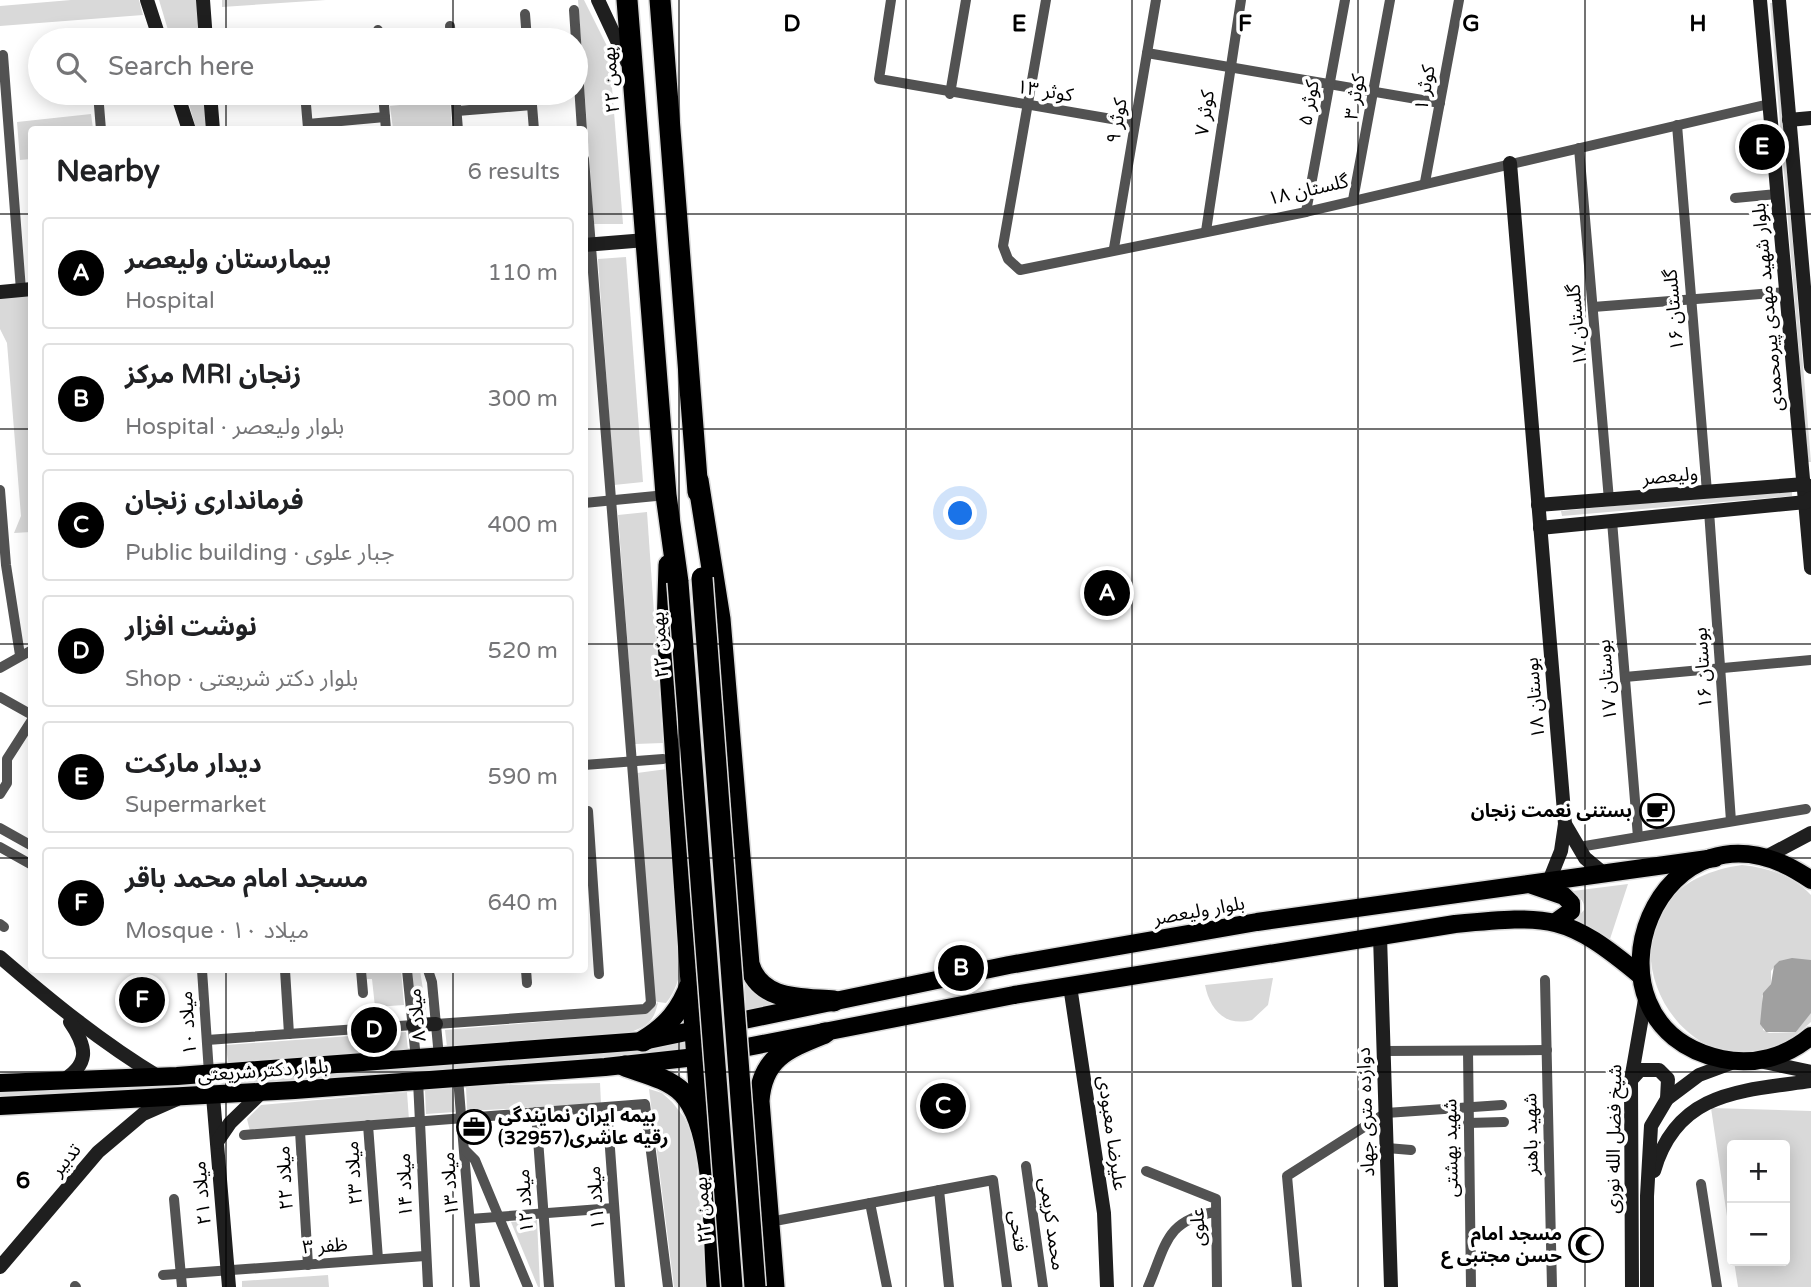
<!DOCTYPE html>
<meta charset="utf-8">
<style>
body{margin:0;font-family:"Varela Round","Noto Sans Arabic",sans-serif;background:#f2f2f2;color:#202124}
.controls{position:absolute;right:21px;bottom:21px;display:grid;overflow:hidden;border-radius:7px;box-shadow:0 4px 18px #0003}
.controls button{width:63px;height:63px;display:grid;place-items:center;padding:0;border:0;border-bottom:2px solid #e0e0e0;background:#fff;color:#202124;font:35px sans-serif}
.you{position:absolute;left:961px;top:514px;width:24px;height:24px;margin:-18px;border:5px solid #fff;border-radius:50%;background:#1a73e8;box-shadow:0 0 0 10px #1a73e833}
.badge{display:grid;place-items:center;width:46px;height:46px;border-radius:50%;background:#000;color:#fff;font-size:23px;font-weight:700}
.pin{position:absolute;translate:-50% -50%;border:4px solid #fff;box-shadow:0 2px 7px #0006}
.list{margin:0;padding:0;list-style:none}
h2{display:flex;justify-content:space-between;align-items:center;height:91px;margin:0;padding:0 28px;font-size:30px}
h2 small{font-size:23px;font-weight:400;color:#757577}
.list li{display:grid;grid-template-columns:46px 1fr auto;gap:21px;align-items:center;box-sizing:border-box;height:112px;margin:0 14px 14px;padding:0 14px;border:2px solid #e0e0e0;border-radius:7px}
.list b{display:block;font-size:26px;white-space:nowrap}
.list p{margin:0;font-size:23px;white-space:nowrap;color:#757577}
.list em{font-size:23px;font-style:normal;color:#757577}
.icon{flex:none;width:38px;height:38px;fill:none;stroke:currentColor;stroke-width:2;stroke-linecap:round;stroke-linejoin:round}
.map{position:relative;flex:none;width:1811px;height:1287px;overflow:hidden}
.search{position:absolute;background:#fff;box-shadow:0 4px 18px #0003;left:28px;top:28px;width:560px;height:77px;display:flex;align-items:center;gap:18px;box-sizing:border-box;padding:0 24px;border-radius:38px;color:#757577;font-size:26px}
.panel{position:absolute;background:#fff;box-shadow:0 4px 18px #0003;left:28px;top:126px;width:560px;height:847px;border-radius:7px}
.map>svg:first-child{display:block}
</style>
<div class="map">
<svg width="1811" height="1287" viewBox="0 0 1811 1287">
<rect width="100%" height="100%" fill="#fff"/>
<g fill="#d9d9d9">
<polygon points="71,0 139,0 143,15 0,26 0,6"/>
<polygon points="159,0 197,0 200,40 171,40"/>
<polygon points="222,0 326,0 222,7"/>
<polygon points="578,0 584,0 609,50 623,224 594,224"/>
<polygon points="1770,3 1773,3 1811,462 1808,462"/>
<polygon points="186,93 204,93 207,129 196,129"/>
<polygon points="450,100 452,129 393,129 390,106"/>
<polygon points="91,114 93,129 32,130 31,159 20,160 17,122"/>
<polygon points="626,257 643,482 614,485 598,259"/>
<polygon points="31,295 31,532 14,533 21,516 7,343 0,329 0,297"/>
<polygon points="1792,489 1792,496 1562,516 1561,511"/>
<polygon points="647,512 663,743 635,744 618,515"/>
<path d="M667 769 682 963C679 978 676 991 666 1003L658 1002C654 1024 644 1028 624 1034L447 1047 445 1030 648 1013 658 1002 655 1001 637 773Z"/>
<path d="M1742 865C1769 868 1792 875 1811 895V960L1779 961 1771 971V984L1762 996 1763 1030 1769 1033 1796 1032 1811 1012V1022C1687 1139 1559 891 1742 865Z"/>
<path d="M1628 884 1610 939 1576 919 1584 910C1585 897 1576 895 1565 892Z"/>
<polygon points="743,942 749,973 792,1004 746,1012"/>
<polygon points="366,970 401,970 404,1005 375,1007 372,979 367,979"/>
<polygon points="412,970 420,970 427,1017 415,1016"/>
<path d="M1273 978 1268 1005 1252 1020C1225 1027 1210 1010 1205 985Z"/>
<polygon points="406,1032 408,1050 228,1064 226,1045"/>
<path d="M690 1041V1051C461 1073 230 1092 0 1099V1091L152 1085 551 1057Z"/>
<polygon points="600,1083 601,1104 467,1111 466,1086"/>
<polygon points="453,1088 455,1112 426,1114 425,1090"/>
<polygon points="649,1089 662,1093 672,1102 684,1117 695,1141 706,1287 674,1287"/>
<polygon points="407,1092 409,1120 250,1131 247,1119 261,1105"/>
<polygon points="1711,1108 1811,1111 1811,1287 1738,1287 1734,1261 1785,1261 1785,1145 1732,1145 1732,1250"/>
<polygon points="537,1220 540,1287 538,1287 511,1222"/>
<polygon points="328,1275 329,1287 242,1287 242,1281"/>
</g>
<polygon fill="#a0a0a0" points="1792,958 1811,960 1811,1013 1796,1032 1766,1032 1760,1024 1763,993 1771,984 1774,966 1779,961"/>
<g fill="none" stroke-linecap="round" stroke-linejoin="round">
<g stroke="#dbdbdb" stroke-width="21">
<g id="primary">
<path d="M1811 880C1659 773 1564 1025 1722 1059 1754 1066 1786 1057 1811 1036"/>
<polyline points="1532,885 1564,896 1571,903 1571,911 1557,921"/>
<polyline points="0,1083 177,1076 643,1041 1009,965 1257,922 1715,858"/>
<path d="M0 1106 295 1090 605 1067 696 1057 1014 995 1455 924C1552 915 1566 914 1641 976"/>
</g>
</g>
<g stroke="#dbdbdb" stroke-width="24">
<g id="highway">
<polyline points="627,0 666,495 678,582"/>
<polyline points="660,0 698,492"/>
<path d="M698 480 720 619 749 964C760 1002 802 998 834 1001"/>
<polyline points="692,988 701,1117"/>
<path d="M643 1041C668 1026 681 1010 691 983L667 627 669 565"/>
<path d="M625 1066C644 1073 668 1078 683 1093 717 1129 713 1237 717 1287"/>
<path d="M774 1287 759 1101C762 1057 788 1048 825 1033"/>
</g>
</g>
<g stroke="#525252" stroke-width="10">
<polyline points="891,0 879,79 1135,123"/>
<polyline points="1046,0 1003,246 1008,259 1020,270 1306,212 1769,104"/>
<polyline points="574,10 582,130"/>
<polyline points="525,14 527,40"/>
<polyline points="450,26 451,40"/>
<polyline points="378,30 379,40"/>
<polyline points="301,33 301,40"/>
<polyline points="1147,53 1440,103"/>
<polyline points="3,55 21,290"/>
<polyline points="98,93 101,130"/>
<polyline points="305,93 308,128"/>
<polyline points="383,93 386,130"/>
<polyline points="455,93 458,130"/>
<polyline points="531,93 534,130"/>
<polyline points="950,94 966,0"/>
<polyline points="457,111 532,105"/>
<polyline points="308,124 385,117"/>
<polyline points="1677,125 1707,492"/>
<polyline points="1579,148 1609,500"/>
<polyline points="1425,182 1459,0"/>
<polyline points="1735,198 1777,194"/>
<polyline points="1353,200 1390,0"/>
<polyline points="1306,212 1345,0"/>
<polyline points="1206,231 1241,0"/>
<polyline points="1114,248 1156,0"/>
<polyline points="1593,307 1786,292"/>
<polyline points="0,490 6,565 20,655"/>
<polyline points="584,503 666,495"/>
<polyline points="1709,511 1731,821"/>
<polyline points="1612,521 1638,837"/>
<polyline points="0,668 32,650"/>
<polyline points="1625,677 1811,660"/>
<polyline points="0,697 32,715"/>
<polyline points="584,765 663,759"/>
<polyline points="0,794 7,783 7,759 32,720"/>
<polyline points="588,811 599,974"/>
<polyline points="0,828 32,846"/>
<polyline points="0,847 32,865"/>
<polyline points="1579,847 1806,809"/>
<polyline points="0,924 4,927"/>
<polyline points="202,970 209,1073"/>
<polyline points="285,970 289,1034"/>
<polyline points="361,970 363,993"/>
<polyline points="407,970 416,1059"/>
<polyline points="428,970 432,982 439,1057"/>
<polyline points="526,970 527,983"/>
<polyline points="1545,980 1552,1287"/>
<polyline points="436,1024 645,1009 651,1003 584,159"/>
<polyline points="207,1040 413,1025"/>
<polyline points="1384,1051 1547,1050"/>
<polyline points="1468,1051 1471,1287"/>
<polyline points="458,1078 475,1287"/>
<polyline points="418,1081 428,1287"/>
<polyline points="607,1107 620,1287"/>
<polyline points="536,1112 549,1287"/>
<polyline points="1468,1123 1504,1122"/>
<polyline points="368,1125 378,1259"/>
<polyline points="300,1131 308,1265"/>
<polyline points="244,1135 645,1104 668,1287"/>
<polyline points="1387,1148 1411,1150"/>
<polyline points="466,1151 475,1160 528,1287"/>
<polyline points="1026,1166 1043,1287"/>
<polyline points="1146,1171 1216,1199 1217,1287"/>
<polyline points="1701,1184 1717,1287"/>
<polyline points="939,1190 949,1287"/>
<polyline points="174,1199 182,1287"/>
<polyline points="870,1203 887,1287"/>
<polyline points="470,1219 614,1208"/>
<polyline points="780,1220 993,1180 1007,1287"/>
<polyline points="163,1275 425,1256"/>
<polyline points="75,1286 76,1287"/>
<path d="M1148 1287C1166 1246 1165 1220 1215 1212"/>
<polyline points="1297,1287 1287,1176 1386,1113 1502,1105"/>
</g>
<g stroke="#1f1f1f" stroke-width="14">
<polyline points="147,0 160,40"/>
<polyline points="203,0 206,40"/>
<polyline points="598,0 627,62"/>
<polyline points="1760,0 1811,568"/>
<polyline points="1779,0 1811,367"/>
<polyline points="177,93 189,130"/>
<polyline points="210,93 213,130"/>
<polyline points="1789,120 1811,118"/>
<polyline points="1510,163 1565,824 1585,858 1603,873"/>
<polyline points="584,245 646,240"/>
<polyline points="0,292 32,289"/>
<polyline points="1538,505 1805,484 1811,487"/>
<polyline points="1540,528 1806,502 1811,498"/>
<polyline points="1766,857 1811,833"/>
<polyline points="1549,881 1561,851 1565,824"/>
<polyline points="1380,936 1391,1287"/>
<path d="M0 957C51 1001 101 1042 159 1077"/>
<polyline points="1070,986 1104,1213 1107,1287"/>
<polyline points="413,1025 436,1024"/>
<polyline points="1759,1061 1811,1072"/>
<polyline points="1631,1080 1640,1070 1659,1070 1668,1079 1667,1099"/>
<path d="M60 1082C90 1065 88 1048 70 1022"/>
<polyline points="213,1096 229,1287"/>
<polyline points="217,1142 230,1123 262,1092"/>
<path d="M1654 1171C1677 1091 1741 1091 1811 1081"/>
<polyline points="0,1267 98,1152 143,1114 177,1099"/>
<polyline points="1632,1287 1631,1080 1646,994"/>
<polyline points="1647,1287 1647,1196 1651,1126 1667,1099 1699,1075 1734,1062"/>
</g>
<use href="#primary" stroke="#000" stroke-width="18"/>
<use href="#highway" stroke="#000" stroke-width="21"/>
<g stroke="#dbdbdb" stroke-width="24" stroke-linecap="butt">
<g id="highway-bridge">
<polyline points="702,578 755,1287"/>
<polyline points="678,582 732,1287"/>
</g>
</g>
<use href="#highway-bridge" stroke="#000" stroke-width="21"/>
</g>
<path fill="none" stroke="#000" stroke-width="2" stroke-opacity="0.55" d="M226 0V40M453 0V40M679 0V1287M906 0V1287M1132 0V1287M1358 0V1287M1585 0V1287M226 93V130M453 93V130M0 214H32M584 214H1811M0 429H32M584 429H1811M0 644H32M584 644H1811M0 858H32M584 858H1811M226 970V1287M453 970V1287M0 1072H1811"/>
<defs>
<g id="cafe-ring" transform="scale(1.75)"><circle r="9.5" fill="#fff" stroke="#000" stroke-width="1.5"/><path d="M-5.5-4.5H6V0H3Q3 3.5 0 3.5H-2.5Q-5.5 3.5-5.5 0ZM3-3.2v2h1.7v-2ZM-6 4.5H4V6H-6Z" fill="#000"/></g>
<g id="office-ring" transform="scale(1.75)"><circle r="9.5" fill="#fff" stroke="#000" stroke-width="1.5"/><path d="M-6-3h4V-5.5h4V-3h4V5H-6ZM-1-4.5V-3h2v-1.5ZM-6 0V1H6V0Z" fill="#000"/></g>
<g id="mosque-ring" transform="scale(1.75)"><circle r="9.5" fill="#fff" stroke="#000" stroke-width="1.5"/><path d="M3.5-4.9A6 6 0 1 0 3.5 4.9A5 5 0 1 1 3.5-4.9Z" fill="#000"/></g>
</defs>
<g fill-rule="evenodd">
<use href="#cafe-ring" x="1657" y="811"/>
<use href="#office-ring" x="474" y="1127"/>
<use href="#mosque-ring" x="1586" y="1245"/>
</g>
<g text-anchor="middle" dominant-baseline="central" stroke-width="7" stroke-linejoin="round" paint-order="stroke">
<g font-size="19" fill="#000" stroke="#fff">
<text transform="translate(611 80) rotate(-94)">۲۲ بهمن</text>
<text transform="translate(1425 88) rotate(-80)">کوثر ۱</text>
<text transform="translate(1045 91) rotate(9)">کوثر ۱۳</text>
<text transform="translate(1355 97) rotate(-80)">کوثر ۳</text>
<text transform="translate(1309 103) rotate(-80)">کوثر ۵</text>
<text transform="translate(1205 113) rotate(-82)">کوثر ۷</text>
<text transform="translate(1117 121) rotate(-80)">کوثر ۹</text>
<text transform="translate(1308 190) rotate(-13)">گلستان ۱۸</text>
<text transform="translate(1768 307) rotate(-95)">بلوار شهید مهدی پیرمحمدی</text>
<text transform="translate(1674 310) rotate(-95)">گلستان ۱۶</text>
<text transform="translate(1577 325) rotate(-95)">گلستان ۱۷</text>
<text transform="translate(1670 476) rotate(-5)">ولیعصر</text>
<text transform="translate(660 645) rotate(-94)">۲۲ بهمن</text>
<text transform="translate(1703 668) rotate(-94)">بوستان ۱۶</text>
<text transform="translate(1607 680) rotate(-95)">بوستان ۱۷</text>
<text transform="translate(1535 698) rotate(-95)">بوستان ۱۸</text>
<text transform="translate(1199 911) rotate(-10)">بلوار ولیعصر</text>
<text transform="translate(417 1015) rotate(-96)">میلاد ۸</text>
<text transform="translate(188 1023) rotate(-94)">میلاد ۱۰</text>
<text transform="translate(263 1071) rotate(-4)">بلوار دکتر شریعتی</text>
<text transform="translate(1366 1112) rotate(-92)">دوازده متری جهاد</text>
<text transform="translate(1112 1133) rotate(82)">علیرضا معبودی</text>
<text transform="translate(1531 1134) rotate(-91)">شهید باهنر</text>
<text transform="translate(1614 1139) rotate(-89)">شیخ فضل الله نوری</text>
<text transform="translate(1451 1148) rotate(-91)">شهید بهشتی</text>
<text transform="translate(66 1160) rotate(-50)">تدبیر</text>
<text transform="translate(354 1173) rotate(-94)">میلاد ۲۳</text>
<text transform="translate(285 1178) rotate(-93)">میلاد ۲۲</text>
<text transform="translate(450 1184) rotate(-94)">میلاد ۱۳</text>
<text transform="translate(405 1185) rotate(-92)">میلاد ۱۴</text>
<text transform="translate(202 1193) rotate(-95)">میلاد ۲۱</text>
<text transform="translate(596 1198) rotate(-94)">میلاد ۱۱</text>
<text transform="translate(525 1201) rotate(-94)">میلاد ۱۲</text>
<text transform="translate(703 1210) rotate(-94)">۲۲ بهمن</text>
<text transform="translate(1052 1224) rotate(82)">محمد کریمی</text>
<text transform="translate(1198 1227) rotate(-92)">علوی</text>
<text transform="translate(1018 1231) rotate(82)">فتحی</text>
<text transform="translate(325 1246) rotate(-4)">ظفر ۳</text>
</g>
<g font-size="19" font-weight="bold" fill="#000" stroke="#fff" text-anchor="end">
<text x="1632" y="811">بستنی نعمت زنجان</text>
<text x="498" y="1116" text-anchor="start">بیمه ایران نمایندگی<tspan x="498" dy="22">رقیه عاشری(32957)</tspan></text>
<text x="1562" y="1234">مسجد امام<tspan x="1562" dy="22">حسن مجتبی ع</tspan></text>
</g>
</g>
<g font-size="23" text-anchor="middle" font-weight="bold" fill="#000" stroke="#fff" stroke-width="7" stroke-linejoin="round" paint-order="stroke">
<text x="792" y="31">D</text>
<text x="1019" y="31">E</text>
<text x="1245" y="31">F</text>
<text x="1471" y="31">G</text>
<text x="1698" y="31">H</text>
<text x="23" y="1188">6</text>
</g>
</svg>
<div class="controls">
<button>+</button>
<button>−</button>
</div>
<div class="you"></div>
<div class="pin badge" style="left:1107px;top:593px">A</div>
<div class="pin badge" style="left:961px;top:968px">B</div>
<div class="pin badge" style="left:943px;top:1106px">C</div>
<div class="pin badge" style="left:374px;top:1030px">D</div>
<div class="pin badge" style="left:1762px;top:147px">E</div>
<div class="pin badge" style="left:142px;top:1000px">F</div>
<div class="search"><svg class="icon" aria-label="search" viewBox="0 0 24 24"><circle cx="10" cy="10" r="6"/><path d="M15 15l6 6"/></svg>Search here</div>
<section class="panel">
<h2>Nearby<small>6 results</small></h2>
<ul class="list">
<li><span class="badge">A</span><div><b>بیمارستان ولیعصر</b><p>Hospital</p></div><em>110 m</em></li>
<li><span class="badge">B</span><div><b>مرکز MRI زنجان</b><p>Hospital · بلوار ولیعصر</p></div><em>300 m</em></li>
<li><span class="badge">C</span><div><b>فرمانداری زنجان</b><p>Public building · جبار علوی</p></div><em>400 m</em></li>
<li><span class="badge">D</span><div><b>نوشت افزار</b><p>Shop · بلوار دکتر شریعتی</p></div><em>520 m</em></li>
<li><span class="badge">E</span><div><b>دیدار مارکت</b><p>Supermarket</p></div><em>590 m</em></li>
<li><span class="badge">F</span><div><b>مسجد امام محمد باقر</b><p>Mosque · میلاد ۱۰</p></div><em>640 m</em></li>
</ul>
</section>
</div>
